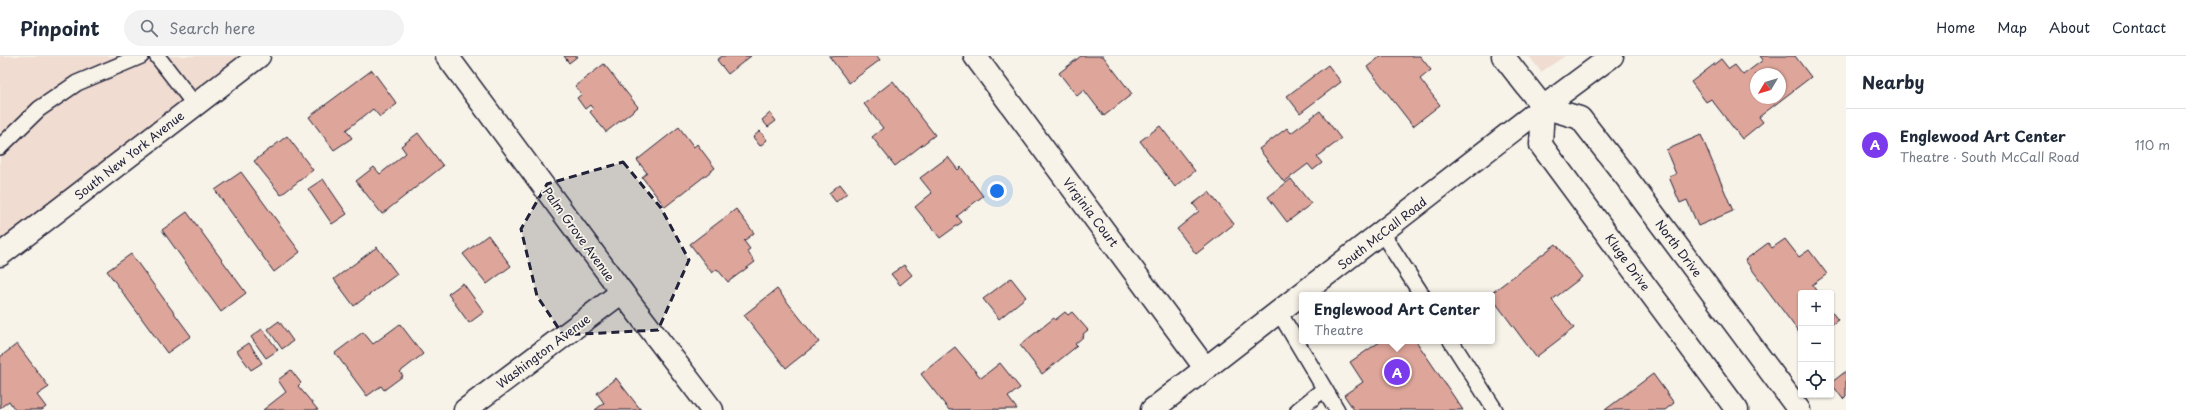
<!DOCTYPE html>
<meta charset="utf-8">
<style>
body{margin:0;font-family:"Playpen Sans",sans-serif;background:#f2f2f3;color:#1f2937}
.controls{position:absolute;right:12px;bottom:12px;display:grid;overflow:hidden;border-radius:4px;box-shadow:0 1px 3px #0004}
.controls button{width:36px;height:36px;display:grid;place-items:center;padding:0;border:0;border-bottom:1px solid #e0e1e3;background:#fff;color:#1f2937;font:20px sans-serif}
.compass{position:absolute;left:1750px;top:12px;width:36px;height:36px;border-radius:50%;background:#fff;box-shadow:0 1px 3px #0004;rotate:232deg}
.you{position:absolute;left:997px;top:135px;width:14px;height:14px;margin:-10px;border:3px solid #fff;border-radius:50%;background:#1a73e8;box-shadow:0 0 0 6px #1a73e833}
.badge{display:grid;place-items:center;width:26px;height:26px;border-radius:50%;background:#7c3aed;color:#fff;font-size:13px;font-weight:700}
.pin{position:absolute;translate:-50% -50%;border:2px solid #fff;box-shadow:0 1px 4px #0006}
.popup{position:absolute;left:1299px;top:236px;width:196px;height:52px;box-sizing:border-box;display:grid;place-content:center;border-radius:4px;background:#fff;filter:drop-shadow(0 1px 3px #0005);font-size:13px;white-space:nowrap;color:#747a83}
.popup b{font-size:15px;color:#1f2937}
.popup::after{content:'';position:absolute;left:50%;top:100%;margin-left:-8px;border:8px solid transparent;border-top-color:#fff}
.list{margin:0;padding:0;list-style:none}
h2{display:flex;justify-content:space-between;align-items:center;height:52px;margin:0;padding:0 16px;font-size:17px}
h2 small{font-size:13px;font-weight:400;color:#747a83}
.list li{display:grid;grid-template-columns:26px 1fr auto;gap:12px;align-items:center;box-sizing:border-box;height:72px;padding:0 16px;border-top:1px solid #e0e1e3}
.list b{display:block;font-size:15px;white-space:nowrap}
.list p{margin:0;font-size:13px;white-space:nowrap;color:#747a83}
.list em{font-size:13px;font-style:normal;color:#747a83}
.icon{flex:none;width:22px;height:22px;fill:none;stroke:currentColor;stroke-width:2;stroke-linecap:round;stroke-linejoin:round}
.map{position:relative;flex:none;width:1846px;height:354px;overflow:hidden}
header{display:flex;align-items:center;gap:24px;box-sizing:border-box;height:56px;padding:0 20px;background:#fff;border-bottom:1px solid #e0e1e3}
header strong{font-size:19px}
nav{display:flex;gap:22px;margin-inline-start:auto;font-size:14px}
.search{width:280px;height:36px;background:#f2f2f3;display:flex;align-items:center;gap:10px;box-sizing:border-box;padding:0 14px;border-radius:22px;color:#747a83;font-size:15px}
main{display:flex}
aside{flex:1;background:#fff}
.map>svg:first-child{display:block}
</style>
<header>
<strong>Pinpoint</strong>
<div class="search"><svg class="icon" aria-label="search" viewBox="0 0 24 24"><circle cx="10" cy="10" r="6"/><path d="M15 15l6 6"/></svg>Search here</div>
<nav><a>Home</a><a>Map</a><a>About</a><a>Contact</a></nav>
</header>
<main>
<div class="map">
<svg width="1846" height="354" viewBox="0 0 1846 354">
<rect width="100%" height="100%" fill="#f7f3e8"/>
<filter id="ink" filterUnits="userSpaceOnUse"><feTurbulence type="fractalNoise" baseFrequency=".025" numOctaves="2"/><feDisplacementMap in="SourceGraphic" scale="8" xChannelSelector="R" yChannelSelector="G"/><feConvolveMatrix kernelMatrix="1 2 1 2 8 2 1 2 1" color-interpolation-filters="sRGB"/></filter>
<g filter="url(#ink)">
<g fill="#f0dcd1">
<polygon points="0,0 242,0 0,187"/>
<polygon points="1529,0 1565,0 1541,16"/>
</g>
<g fill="#dea59a" stroke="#22223b" fill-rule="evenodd">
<polygon points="564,0 578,0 569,7"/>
<polygon points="722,0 751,0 728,18 717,4"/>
<polygon points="829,0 877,0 880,4 849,27"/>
<polygon points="1081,0 1103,0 1132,38 1104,60 1084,34 1077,40 1059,17"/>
<polygon points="1381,0 1420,0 1431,14 1420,23 1440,49 1413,70 1367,11"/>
<path d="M1760 0H1795L1811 21 1759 61 1763 66 1742 83 1711 43 1706 46 1691 26 1721 3 1729 13 1735 9 1743 19 1763 4ZM1756 18H1780V42H1756Z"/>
<polygon points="604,8 638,51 606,76 590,56 593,53 590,49 585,53 577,42 582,38 575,30"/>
<polygon points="1328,9 1341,26 1300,57 1287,40"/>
<polygon points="372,14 397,48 380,61 373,53 346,74 352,82 334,94 309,61"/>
<polygon points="893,25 935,79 895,110 872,81 883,72 864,48"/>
<polygon points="1320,55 1341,83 1317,101 1322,107 1313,114 1308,108 1284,126 1259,93 1287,72 1291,77"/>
<polygon points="770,57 776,65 768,71 762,64"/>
<polygon points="1160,70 1195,115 1175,131 1140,85"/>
<polygon points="679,71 694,91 697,88 715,112 665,151 642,121 647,117 637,104"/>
<polygon points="760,75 767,84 760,90 753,81"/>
<polygon points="418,77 443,110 382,158 356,125 374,111 380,118 406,97 401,90"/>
<polygon points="1701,79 1733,155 1698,170 1687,144 1680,147 1669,121 1676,118 1666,94"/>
<polygon points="287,80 313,114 281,139 254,105"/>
<polygon points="948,101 958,114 961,111 983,140 957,160 962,166 940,182 915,151 932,137 920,122"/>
<polygon points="241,116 300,196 274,216 215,134"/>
<polygon points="323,123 347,158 332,168 308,133"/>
<polygon points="1291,123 1311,148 1287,166 1268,141"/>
<polygon points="840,128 847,137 836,146 829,137"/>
<polygon points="1209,136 1234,168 1196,198 1177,173 1199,155 1193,148"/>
<polygon points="736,153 754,177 744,185 750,193 747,195 755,206 728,226 717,213 712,217 690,188"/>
<polygon points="187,156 246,237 221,256 162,174"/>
<polygon points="488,179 511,210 487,228 463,198"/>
<polygon points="1785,183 1799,201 1809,194 1827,218 1812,229 1818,237 1801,237 1801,279 1745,204 1768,187 1772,192"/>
<polygon points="1556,188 1582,221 1552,244 1574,272 1536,301 1492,242 1492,239 1489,239"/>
<polygon points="377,191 397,218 354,250 334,223"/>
<polygon points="131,198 191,280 167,297 107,215"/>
<polygon points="904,209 912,219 900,229 891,218"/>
<polygon points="1011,222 1026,241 999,263 983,243"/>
<polygon points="463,227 484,256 469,267 448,238"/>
<polygon points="777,233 819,286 786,312 744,259"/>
<polygon points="1831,255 1838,264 1831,269"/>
<polygon points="1065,256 1068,259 1072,256 1088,274 1083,278 1084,280 1075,288 1077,290 1042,318 1020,289 1054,262 1055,264"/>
<polygon points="279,265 293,285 282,293 268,273"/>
<polygon points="400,268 423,298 400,316 403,320 384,334 381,330 367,340 335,297 363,276 373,288"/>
<polygon points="262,273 278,294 266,302 251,281"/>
<polygon points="1381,285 1416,285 1463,354 1354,354 1344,339 1363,326 1350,306"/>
<polygon points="249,287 262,307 251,314 237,295"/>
<polygon points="17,288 49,331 37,339 46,351 42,354 15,354 9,345 0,352 0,301"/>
<polygon points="955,291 981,322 1000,307 1020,332 1008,341 1017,353 949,354 921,318"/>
<polygon points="291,314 301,327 298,330 318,354 263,354 286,336 278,324"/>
<polygon points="1846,315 1846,340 1843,343 1831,327"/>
<polygon points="1653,318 1674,347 1665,354 1605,354"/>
<polygon points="616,322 641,354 595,354 604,347 597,337"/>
</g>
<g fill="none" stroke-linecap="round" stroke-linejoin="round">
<g stroke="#22223b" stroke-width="18">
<g id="lane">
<polyline points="157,0 195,49"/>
<polyline points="0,91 39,53 77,27 141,0"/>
<polyline points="1382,177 1422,239"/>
<polyline points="1279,256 1337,354"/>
<polyline points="1451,285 1495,354"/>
<polyline points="1298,354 1324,333"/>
</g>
</g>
<g stroke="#22223b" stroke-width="25">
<g id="street">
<polyline points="447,0 622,236 712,354"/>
<polyline points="975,0 1206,313"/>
<polyline points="1503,0 1543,51"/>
<polyline points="1543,51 1580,62 1626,121 1799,354"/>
<polyline points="1543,51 1541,89 1737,354"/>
<polyline points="0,199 259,0"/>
<polyline points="465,354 622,236"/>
</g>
</g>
<g stroke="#22223b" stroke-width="25">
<polyline id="secondary" points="1152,354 1543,51 1612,0"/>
</g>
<use href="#lane" stroke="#f7f3e8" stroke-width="15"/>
<use href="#street" stroke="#f7f3e8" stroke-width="22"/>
<use href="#secondary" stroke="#f7f3e8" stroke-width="22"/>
</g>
</g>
<path fill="#22223b" fill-opacity="0.2" stroke="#22223b" stroke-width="3" stroke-dasharray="8 5" stroke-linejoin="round" d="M623 106 661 152 689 204 658 274 563 279 537 240 521 173 547 128Z"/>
<g text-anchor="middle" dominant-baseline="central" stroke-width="3.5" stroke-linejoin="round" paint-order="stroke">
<g font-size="12" fill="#22223b" stroke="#f7f3e8">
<text transform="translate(129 99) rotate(-38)">South New York Avenue</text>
<text transform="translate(1091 156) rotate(53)">Virginia Court</text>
<text transform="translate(1382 177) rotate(-38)">South McCall Road</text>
<text transform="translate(579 178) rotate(54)">Palm Grove Avenue</text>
<text transform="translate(1679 192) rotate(53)">North Drive</text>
<text transform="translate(1628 206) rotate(54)">Kluge Drive</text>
<text transform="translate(543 295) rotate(-37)">Washington Avenue</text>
</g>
</g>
</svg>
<div class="controls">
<button>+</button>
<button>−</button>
<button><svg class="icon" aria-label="locate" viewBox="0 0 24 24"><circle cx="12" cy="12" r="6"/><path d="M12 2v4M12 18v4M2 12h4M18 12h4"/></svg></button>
</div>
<svg class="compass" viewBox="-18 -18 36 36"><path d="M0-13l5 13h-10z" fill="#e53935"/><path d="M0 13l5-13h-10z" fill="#747a83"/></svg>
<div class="you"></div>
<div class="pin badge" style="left:1397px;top:316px">A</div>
<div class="popup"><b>Englewood Art Center</b>Theatre</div>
</div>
<aside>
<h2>Nearby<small></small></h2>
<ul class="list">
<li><span class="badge">A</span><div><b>Englewood Art Center</b><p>Theatre · South McCall Road</p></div><em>110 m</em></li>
</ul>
</aside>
</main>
